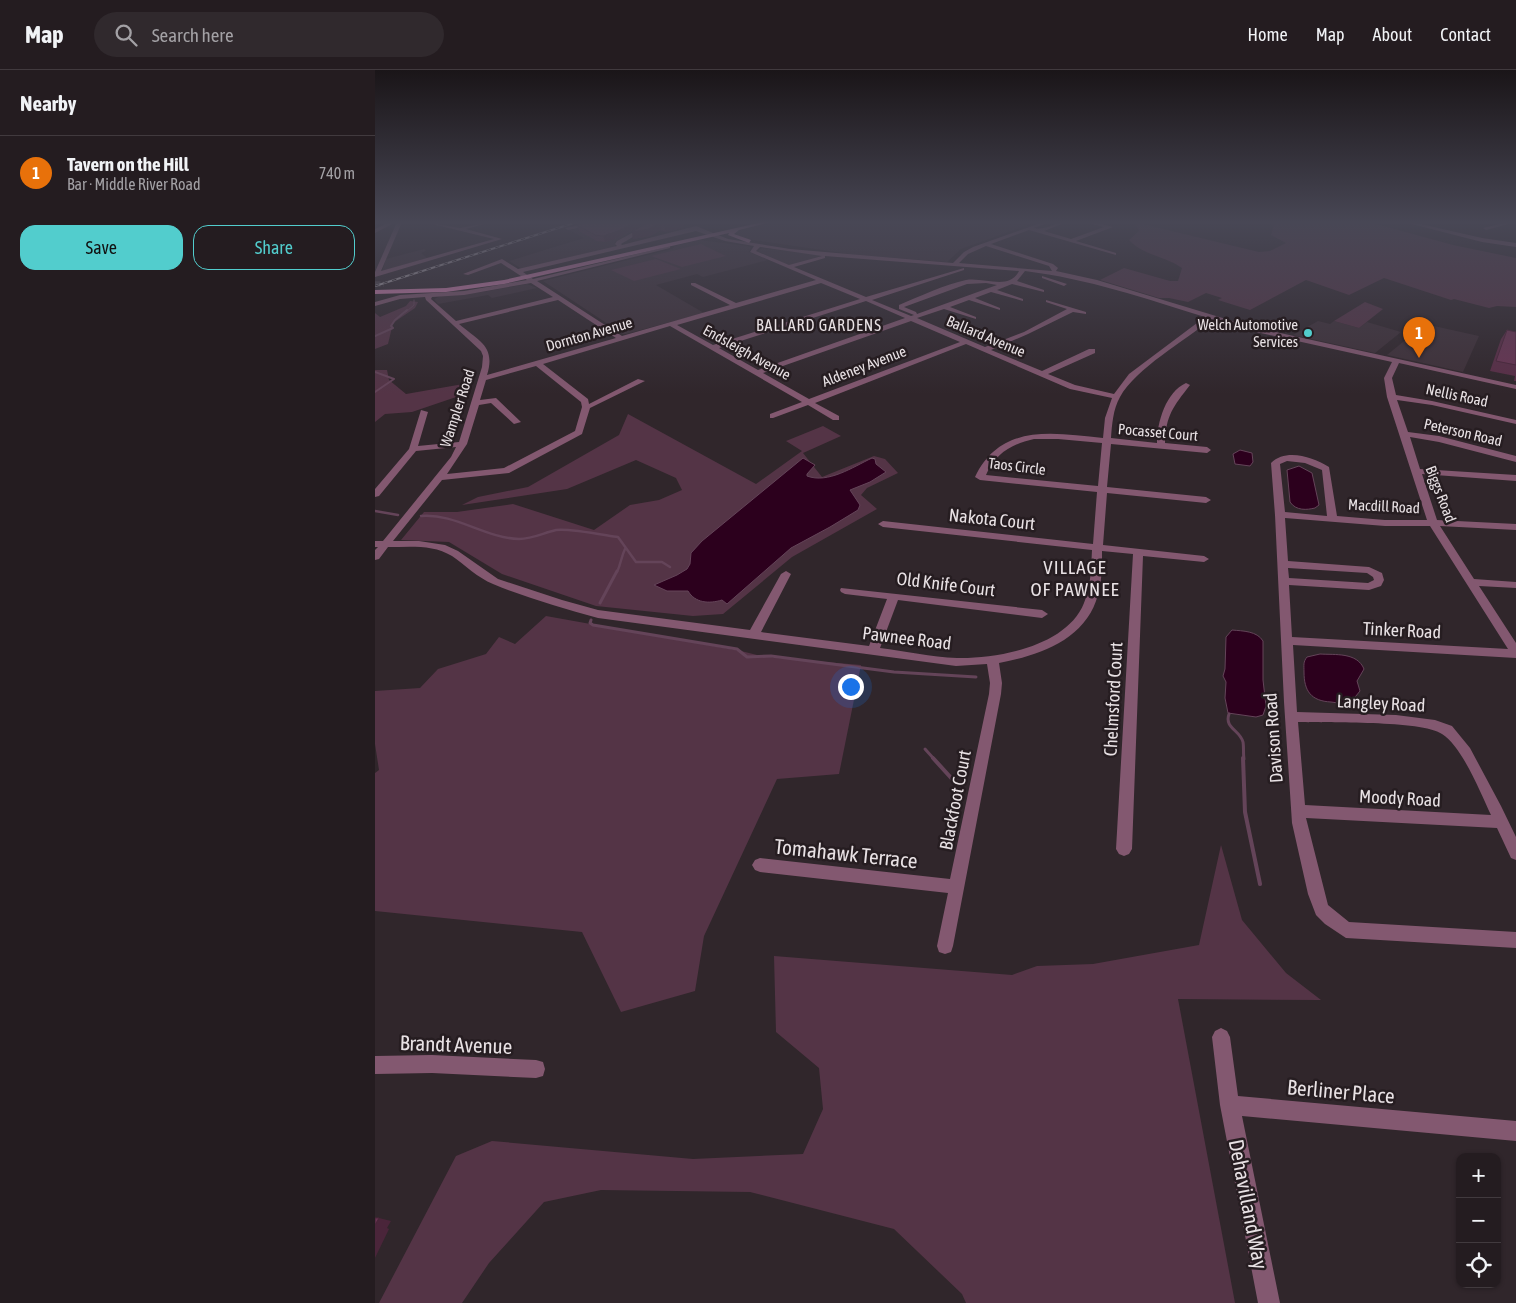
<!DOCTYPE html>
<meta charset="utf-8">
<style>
body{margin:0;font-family:"Asap Condensed",sans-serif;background:#30292d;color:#f1f3f6}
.controls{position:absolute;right:15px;bottom:15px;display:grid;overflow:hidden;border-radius:10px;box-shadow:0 1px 4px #0004}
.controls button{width:45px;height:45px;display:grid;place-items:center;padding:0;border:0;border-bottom:1px solid #413a3e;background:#241c20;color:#f1f3f6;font:25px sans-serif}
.you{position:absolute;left:475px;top:616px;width:18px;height:18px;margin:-12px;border:4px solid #fff;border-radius:50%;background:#1a73e8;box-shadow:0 0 0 8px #1a73e833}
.badge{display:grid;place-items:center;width:32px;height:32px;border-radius:50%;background:#52cdcd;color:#fff;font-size:16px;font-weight:700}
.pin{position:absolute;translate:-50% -41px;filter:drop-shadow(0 1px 2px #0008)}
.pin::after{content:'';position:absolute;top:26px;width:18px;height:15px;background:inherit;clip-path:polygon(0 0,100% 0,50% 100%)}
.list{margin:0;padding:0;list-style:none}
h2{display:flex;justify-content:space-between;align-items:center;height:65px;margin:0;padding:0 20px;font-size:21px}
h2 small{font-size:16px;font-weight:400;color:#a3a1a5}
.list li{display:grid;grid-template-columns:32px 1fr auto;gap:15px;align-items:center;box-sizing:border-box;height:75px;padding:0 20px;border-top:1px solid #413a3e}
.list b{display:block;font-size:19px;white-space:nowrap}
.list p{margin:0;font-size:16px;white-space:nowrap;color:#a3a1a5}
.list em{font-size:16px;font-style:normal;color:#a3a1a5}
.actions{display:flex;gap:10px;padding:15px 20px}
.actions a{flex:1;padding:11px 0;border:1px solid #52cdcd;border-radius:15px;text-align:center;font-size:18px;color:#52cdcd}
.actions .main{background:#52cdcd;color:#111}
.icon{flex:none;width:28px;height:28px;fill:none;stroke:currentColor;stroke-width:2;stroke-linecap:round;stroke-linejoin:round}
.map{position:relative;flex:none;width:1141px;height:1233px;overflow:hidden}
header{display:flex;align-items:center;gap:30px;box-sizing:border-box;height:70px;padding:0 25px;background:#241c20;border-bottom:1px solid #413a3e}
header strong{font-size:24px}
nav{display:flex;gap:28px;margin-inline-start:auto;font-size:18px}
.search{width:350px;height:45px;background:#30292d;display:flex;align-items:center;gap:12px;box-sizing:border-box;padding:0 18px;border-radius:28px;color:#a3a1a5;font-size:19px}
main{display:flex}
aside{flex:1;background:#241c20}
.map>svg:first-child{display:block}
</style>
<header>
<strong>Map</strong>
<div class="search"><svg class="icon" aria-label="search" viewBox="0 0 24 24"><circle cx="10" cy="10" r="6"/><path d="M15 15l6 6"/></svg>Search here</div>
<nav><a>Home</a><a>Map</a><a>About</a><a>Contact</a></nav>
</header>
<main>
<aside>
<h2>Nearby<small></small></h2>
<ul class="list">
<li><span class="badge" style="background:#e8710a">1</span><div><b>Tavern on the Hill</b><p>Bar · Middle River Road</p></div><em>740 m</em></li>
</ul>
<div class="actions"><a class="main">Save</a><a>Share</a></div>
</aside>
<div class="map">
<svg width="1141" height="1233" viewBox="0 0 1141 1233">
<rect width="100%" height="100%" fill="#30262b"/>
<g fill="#3e3038">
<polygon points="232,152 273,152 240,172 240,177 147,199 134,191 209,168 194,160"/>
<polygon points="405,152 661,152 586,179 572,192 481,185 371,169 360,164 360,162 371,158"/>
<polygon points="324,170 372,176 376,177 374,182 393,190 328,207 322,204 281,215 329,243 251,264 248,264 168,211 297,179 300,176"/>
<polygon points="387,178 449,185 415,196 382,181"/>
<polygon points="49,179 51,181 46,183 52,188 7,201 11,189"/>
<polygon points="152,214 162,218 117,228 113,225 63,234 59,229 66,226 107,222"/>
<polygon points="943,251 955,254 959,251 984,258 992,252 1026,262 1000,283 918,265"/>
<polygon points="1050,254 1104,266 1088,302 1012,285"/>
</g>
<g fill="#543446">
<path d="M759 152 884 182 895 181 911 173 896 165 899 155 892 152H994L1078 175 1141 188V237L1122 236 1114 238 1079 229 1076 230 1009 208 974 225 931 210 875 240 843 230 847 228 831 223 813 232 794 228H784L725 210 749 198 795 211H803L807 198C790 186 767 185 754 170L764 161Z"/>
<polygon points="326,174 351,186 307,197 276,186"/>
<polygon points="281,189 306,199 259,211 236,200"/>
<polygon points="35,231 43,232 40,238 18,253 13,274 0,279 0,243 5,247 31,236"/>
<polygon points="990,232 1008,239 984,258 959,251"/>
<polygon points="0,300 12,300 14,310 31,324 94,313 90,324 37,342 10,344 0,352"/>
<polygon points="253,344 381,414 427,381 411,371 448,356 466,366 428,383 447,407 499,386 510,389 523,403 492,418 486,425 502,439 417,487 348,544 318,546 221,536 127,504 74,472 26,470 49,442 82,442 138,434 219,460 255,435 284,430 307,420 301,408 261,390 192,419 87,435 103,427 153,417 244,365"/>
<polygon points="171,546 366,581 390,587 486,595 464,704 402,709 329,866 320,921 246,942 207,862 0,841 0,703 4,700 0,674 0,621 45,618 63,599 111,584 124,567 140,574"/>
<polygon points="846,775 867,850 911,903 946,930 803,929 860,1233 591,1233 587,1224 519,1159 375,1122 226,1120 169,1132 114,1193 87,1233 4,1233 81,1086 117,1071 318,1089 428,1084 448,1039 444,998 401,962 399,886 637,905 662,896 718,894 824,875"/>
</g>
<g fill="#2c001d" stroke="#644459">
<polygon points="865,380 877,383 878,392 875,396 860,394 858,384"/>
<path d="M428 388 440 395 432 404V406C453 414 478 397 497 388L500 389 501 394 511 402 495 412 475 420 485 435 483 440 455 457 416 478 352 534 347 530C334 534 320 533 313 521H292L279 515 302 505 312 499 315 494 316 483 327 471Z"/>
<path d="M924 396 937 403 944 435 940 438C932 440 921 441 915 432L912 400Z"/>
<path d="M857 560C868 561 882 561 888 571V610L891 636 888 645 881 647 853 643 850 628 851 612 848 606 850 599 851 567Z"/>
<path d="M945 584C960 585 982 582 989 599L982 611 985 621 976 632C969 634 963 633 956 632 936 631 929 621 929 602 929 595 928 592 932 587Z"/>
</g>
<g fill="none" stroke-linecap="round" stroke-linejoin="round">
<polyline stroke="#644459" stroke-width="1" points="31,242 39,235 39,230"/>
<g stroke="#644459" stroke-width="2">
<polyline points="0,266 18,258 16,256 20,250 32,240"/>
<polyline points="0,302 19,309 0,322"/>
</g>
<g stroke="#644459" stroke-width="2.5">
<polyline points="0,441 23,445"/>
<path d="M46 446C80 443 110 468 144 469 158 469 168 463 181 460 193 458 229 465 243 467L261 492H287L295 497"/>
<path d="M242 502C246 494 246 487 250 479"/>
</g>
<g stroke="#644459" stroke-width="3">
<polyline points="225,533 242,501"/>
<polyline points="216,550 215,553 218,555 362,579 372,587 396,586 519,602 601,607"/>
<path d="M854 644C849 658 865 660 868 672 869 677 868 684 869 689"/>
<polyline points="550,679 559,689"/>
</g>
<g stroke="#644459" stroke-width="4">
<polyline points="558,688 578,710"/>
<polyline points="868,688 870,742 885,814"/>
</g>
<polyline stroke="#4c4247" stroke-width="5.5" stroke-dasharray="5.5 3" stroke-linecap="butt" points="0,214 9,214"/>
<g fill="#835870" fill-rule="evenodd">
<polygon points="15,152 21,152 0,163 0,159"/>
<polygon points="22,152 27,152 6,201 119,169 49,152 85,158 116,152 91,159 127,169 0,207 0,202"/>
<polygon points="220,152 230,152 193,160 190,158"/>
<path d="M277 152H283L246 174 247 175 321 156 353 169 415 179 578 193 589 182 598 177 668 152H675L659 158C670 161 681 152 692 152L669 161 696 169 729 157 714 153 718 152 738 157 701 171 741 183V185L654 160 616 174 678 194 683 198 681 201 722 210 874 256 1141 315V319L1024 293 1017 308 1021 325 1057 331 1141 350V354L1057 335 1022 330 1033 362 1064 366 1141 386V392L1064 372 1035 367 1045 399 1141 405V411L1047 404 1062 450 1141 454V460L1065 456 1099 509 1141 512V518L1104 516 1141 573V588L918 575 922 642 1021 645 1060 650 1077 656 1095 678 1126 736 1141 767V790L1136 788 1122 758 931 748 953 835 974 852 1141 862V878L971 868 950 854 941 845 933 824 917 753 909 632 900 445 896 393C911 378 938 387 954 397L962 446 1010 450H1052L1012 327 1009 308 1017 292 872 260 836 249C810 271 761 298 745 327 738 339 737 355 736 368L782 373C782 352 791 322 811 313L815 315C798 337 791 345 790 373L832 377 836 380 832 383 736 374 732 417 831 427 836 430 831 433 732 423 728 475 829 486 834 489 829 492 768 486 757 779 754 784 749 786 744 784 741 779 758 484 727 481C727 498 727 515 721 531 707 571 662 586 624 593L627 613 626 624 578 876 576 882 570 884 564 882 562 876 573 823 385 802 380 800 377 795 380 790 385 788 575 809 614 624 615 613 612 594 581 596 223 548C188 538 152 528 118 514 103 508 90 495 77 486 58 474 34 477 13 477L4 489 0 490V480L3 477H0V471H8L76 387 81 377 41 381 4 426 0 427V419L34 379 46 340 53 342 43 376 84 372 107 297 108 286 106 281 51 230 50 227 25 229 0 236V232L25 225 89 221 152 210 126 193 93 205 88 204 127 189 143 199 242 176 240 174 242 171ZM321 161 350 171 379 176 375 182 441 210 361 233 320 213H316V215L355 235 247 266 162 211 295 178V176L158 209 148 202ZM611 176 674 196 677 201 584 193 593 184ZM385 177 447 186 414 195 381 181ZM450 186 644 201C634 221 610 207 591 210 571 214 543 227 524 235V239L539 245 536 246 497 230 589 200V198L491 227 419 197 450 188ZM650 201C714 209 769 228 830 247L754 304 739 324 700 315 673 304 720 283V279H714L667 301 616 280 653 264 698 242 711 244V242L671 230V232L692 239 649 262 610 277 542 248 569 239 601 249V247L575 237 594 230 625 240V238L600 228 616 222 648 231V229L622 220 637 214 669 222V220L642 211ZM156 213 178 227 81 251 56 229 57 227 89 225ZM446 213 485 229 338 275 302 255ZM611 213 622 215 542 244 541 242 529 237 592 214ZM183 230 241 268 112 305C121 276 104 271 84 254ZM491 231 530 248 383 300 344 278ZM536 251 585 272 434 329 388 303ZM295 256 427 332 395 344V348H398L433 335 458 350H464V346L440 333 591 274 695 319 737 328 730 348 728 368C677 363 626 353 600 407L605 410 722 422 718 474 508 451 503 454 508 457 717 480C716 498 716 516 709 533 692 576 623 589 582 588 556 587 530 581 505 578L523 530 667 548 673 544 667 540 466 518 465 520 466 522 470 524 512 529 494 576 386 562 416 504 411 501 406 504 375 560 223 540 187 530 123 509 83 481 70 475 44 471H18L67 410 134 403 207 364 215 338 270 311 263 309 214 334 213 329 168 294ZM161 296 206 332 207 337 200 361 129 398 72 404 92 374 104 335 116 333 139 354 146 352 121 328 105 330 111 310ZM659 369H683L727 373 723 416 611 405C620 384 636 374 659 369ZM912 391 930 393 947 400 952 446 910 442 905 394ZM910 448 1010 456H1055L1133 579 917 567 914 515 994 520 1006 516 1009 510 1007 503 994 497 913 491ZM913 498 992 503 998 507 999 510 993 513 914 508ZM923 652C952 653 1046 650 1067 664 1087 676 1106 724 1116 745L930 735Z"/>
<polygon points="1029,152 1037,152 1107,168 1141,173 1141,177 1107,172"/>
<polygon points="1133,152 1141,152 1111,160 1108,158"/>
<polygon points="667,206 692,214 689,216 667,208"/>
<polygon points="846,958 852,961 855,967 863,1026 1141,1051 1141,1071 867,1046 905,1233 883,1233 845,1035 837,967 840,961"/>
<polygon points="57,985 161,990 168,992 170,999 168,1006 161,1008 57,1003 0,1004 0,986"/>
</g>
<polygon fill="#dc84b6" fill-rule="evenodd" points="388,152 396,152 364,160 359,164 376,170 374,173 353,165 354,163 129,214 71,222 0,224 0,220 71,218 129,210"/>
<g stroke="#b5adb1" stroke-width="2">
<polyline id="rail" points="0,216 202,152"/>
</g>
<use href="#rail" stroke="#261d21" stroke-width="1" stroke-dasharray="4.5" stroke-linecap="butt"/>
</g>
<g fill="#5a2e47">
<polygon points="215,152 264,152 265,156 245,167 230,172 222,171 204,161 202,155"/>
<polygon points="279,152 310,152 307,158 291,162 286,160 275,166 258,169 257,162 279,153"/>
<polygon points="1132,260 1141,262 1141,311 1139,311 1140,306 1115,301 1126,269"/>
</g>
<g fill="#4a253a">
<polygon points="261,152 264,152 265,156 245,167 230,172 228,166"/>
<polygon points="304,152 310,152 307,158 291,162 289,155"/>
<polygon points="285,153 286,160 275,166 258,169 257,162"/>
<polygon points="4,1148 16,1151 12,1158 14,1159 0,1188 0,1155"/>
</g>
<g fill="#693553" stroke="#4a253a">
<polygon points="215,152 261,152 243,161 228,166 220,165 202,155"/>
<polygon points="274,152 284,153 282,152 304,152 289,155 285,153 274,159 257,162"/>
<polygon points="1132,260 1141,262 1141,295 1121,291"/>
<polygon points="0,1148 4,1148 0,1155"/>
</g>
<linearGradient id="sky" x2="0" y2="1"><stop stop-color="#1a1518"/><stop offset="0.47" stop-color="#484755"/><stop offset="1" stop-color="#484755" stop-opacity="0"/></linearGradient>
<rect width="1141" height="324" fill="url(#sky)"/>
<circle fill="#52cdcd" stroke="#261d21" stroke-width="2" cx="933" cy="263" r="5"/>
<g text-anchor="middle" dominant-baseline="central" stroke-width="5" stroke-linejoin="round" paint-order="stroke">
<g font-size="15" fill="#e8e1e4" stroke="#261d21" text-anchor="end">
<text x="923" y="254">Welch Automotive<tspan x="923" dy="17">Services</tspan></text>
</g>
<g font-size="15" fill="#e8e1e4" stroke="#261d21">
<text transform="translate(214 264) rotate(-16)">Dornton Avenue</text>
<text transform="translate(611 266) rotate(23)">Ballard Avenue</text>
<text transform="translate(372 282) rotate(29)">Endsleigh Avenue</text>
<text transform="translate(489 296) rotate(-21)">Aldeney Avenue</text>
<text transform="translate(1082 325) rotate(12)">Nellis Road</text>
<text transform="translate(82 338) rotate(-72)">Wampler Road</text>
<text transform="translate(783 362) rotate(5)">Pocasset Court</text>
<text transform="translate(1088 362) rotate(13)">Peterson Road</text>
<text transform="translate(642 396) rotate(7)">Taos Circle</text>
<text transform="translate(1066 424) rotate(69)">Biggs Road</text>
<text transform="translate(1009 436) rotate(3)">Macdill Road</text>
</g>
<g font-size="16" letter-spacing="1" fill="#e8e1e4" stroke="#261d21">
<text x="444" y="255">BALLARD GARDENS</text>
</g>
<g font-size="18" fill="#e8e1e4" stroke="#261d21">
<text transform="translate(617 449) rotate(6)">Nakota Court</text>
<text transform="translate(571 514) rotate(7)">Old Knife Court</text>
<text transform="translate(1027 560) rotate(3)">Tinker Road</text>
<text transform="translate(532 568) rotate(7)">Pawnee Road</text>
<text transform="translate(738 629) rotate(-87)">Chelmsford Court</text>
<text transform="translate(1006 633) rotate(3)">Langley Road</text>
<text transform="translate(898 668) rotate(-94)">Davison Road</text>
<text transform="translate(1025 728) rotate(3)">Moody Road</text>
<text transform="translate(580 730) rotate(-79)">Blackfoot Court</text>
</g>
<g font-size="19" letter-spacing="1" fill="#e8e1e4" stroke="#261d21">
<text x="700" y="497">VILLAGE<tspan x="700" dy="22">OF PAWNEE</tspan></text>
</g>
<g font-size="21" fill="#e8e1e4" stroke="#261d21">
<text transform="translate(471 783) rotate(6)">Tomahawk Terrace</text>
<text transform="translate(81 974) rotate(2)">Brandt Avenue</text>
<text transform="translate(966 1021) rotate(5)">Berliner Place</text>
<text transform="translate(874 1134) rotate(79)">Dehavilland Way</text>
</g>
</g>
</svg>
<div class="controls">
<button>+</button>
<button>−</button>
<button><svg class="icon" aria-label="locate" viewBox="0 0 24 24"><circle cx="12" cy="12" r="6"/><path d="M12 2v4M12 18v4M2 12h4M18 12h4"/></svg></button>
</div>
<div class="you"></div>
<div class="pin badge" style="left:1044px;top:288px;background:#e8710a">1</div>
</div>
</main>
